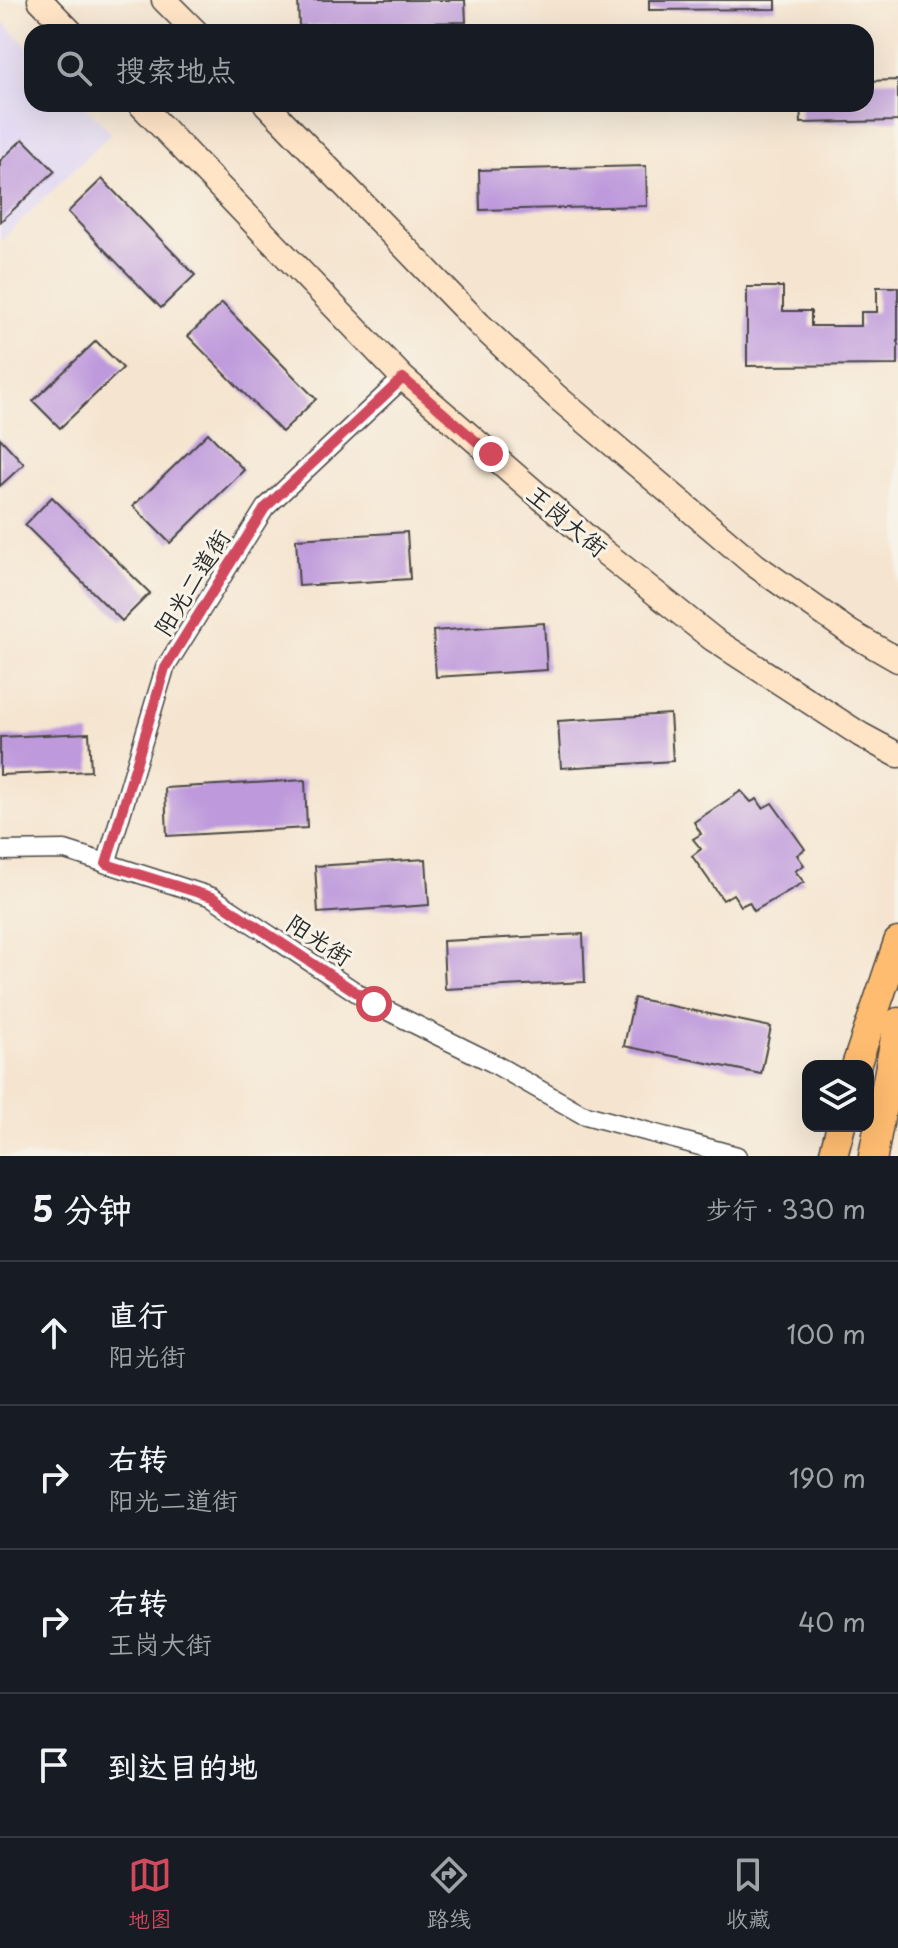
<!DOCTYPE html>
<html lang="zh">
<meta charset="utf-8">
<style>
body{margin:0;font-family:"Playpen Sans","LXGW WenKai TC",sans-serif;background:#20242c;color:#f1f3f6}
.controls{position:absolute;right:24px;bottom:24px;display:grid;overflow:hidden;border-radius:16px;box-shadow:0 8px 32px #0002}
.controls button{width:72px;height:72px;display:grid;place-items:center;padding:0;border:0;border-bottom:2px solid #363941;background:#171b24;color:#f1f3f6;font:40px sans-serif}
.stop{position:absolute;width:24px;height:24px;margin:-18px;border:6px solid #d1495b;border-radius:50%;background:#fff}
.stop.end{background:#d1495b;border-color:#fff;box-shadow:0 2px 8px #0008}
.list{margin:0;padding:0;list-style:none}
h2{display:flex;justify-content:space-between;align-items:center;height:104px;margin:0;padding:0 32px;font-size:34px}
h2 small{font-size:26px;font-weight:400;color:#9ea1a6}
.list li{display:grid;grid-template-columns:52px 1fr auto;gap:24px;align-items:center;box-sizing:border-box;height:144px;padding:0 32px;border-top:2px solid #363941}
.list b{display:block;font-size:30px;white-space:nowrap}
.list p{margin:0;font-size:26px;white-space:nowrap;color:#9ea1a6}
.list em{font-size:26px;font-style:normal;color:#9ea1a6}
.icon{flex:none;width:44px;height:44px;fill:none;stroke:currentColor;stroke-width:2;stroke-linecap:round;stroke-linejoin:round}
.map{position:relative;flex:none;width:898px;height:1156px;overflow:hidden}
.search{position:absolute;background:#171b24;box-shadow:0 8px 32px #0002;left:24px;right:24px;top:24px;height:88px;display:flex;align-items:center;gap:20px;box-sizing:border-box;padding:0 28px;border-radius:24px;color:#9ea1a6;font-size:30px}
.sheet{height:680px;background:#171b24}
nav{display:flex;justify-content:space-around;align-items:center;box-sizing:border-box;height:112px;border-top:2px solid #363941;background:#171b24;font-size:22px;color:#9ea1a6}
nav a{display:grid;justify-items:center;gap:4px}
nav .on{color:#d1495b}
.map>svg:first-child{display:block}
</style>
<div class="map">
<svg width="898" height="1156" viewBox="0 0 898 1156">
<rect width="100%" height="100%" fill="#f7f3e8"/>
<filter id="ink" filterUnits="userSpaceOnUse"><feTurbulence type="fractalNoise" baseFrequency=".0125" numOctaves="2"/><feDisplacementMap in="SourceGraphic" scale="16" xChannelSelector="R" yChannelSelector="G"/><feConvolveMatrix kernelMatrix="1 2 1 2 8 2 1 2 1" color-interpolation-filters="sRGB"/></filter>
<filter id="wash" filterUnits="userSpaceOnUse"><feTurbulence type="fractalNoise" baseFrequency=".006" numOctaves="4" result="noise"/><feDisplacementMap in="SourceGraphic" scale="32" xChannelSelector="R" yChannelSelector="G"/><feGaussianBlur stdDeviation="1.8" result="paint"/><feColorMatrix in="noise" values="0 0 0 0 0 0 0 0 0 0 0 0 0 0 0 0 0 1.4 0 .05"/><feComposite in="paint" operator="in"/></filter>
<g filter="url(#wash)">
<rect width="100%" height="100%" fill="#f5e5d0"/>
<polygon fill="#dfd5f5" points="0,19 32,52 32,104 83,104 111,133 0,241"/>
<g id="blocks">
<g fill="#be99dc">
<polygon points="298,0 465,0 466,22 299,26"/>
<polygon points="649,0 776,0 776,9 649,10"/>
<polygon points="898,80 898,121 801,123 800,104 866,104 866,81"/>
<polygon points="23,139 55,171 0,222 0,161"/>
<polygon points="646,166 647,206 480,210 479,170"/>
<polygon points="102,179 195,275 161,308 68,212"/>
<polygon points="747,287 783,287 783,311 811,311 811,326 861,326 861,312 877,312 877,287 898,287 898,365 747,366"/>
<polygon points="222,303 316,399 282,432 188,336"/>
<polygon points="96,341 123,368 60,428 33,401"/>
<polygon points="208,433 244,470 170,543 133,506"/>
<polygon points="0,438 24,464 0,486"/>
<polygon points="52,497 150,593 122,621 25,525"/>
<polygon points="407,532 410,579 299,586 296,539"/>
<polygon points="544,623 547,670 436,677 433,631"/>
<polygon points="670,714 673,761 561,768 558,721"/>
<polygon points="89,733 91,771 0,775 0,737"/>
<polygon points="305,780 307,828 167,836 165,788"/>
<polygon points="741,791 751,802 757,799 763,808 772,803 805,849 797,855 804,865 795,871 804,882 754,911 749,902 741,906 733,894 723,900 692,856 701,849 693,839 701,834 694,822"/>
<polygon points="426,859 429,905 318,913 315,866"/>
<polygon points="583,934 585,982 445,989 443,941"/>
<polygon points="634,998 771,1027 761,1074 624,1046"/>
</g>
</g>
</g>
<g filter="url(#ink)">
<use href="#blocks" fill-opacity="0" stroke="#494744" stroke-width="2"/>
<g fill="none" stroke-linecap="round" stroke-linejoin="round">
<g stroke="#494744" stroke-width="21">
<g id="street">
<polyline points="0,851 65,850 212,897 374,1004 491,1062 582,1114 737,1156"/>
<polyline points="106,864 165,668 265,508 403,378"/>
</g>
</g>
<g stroke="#494744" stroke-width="27">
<g id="secondary">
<polyline points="40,0 71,32"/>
<polyline points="164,0 196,32"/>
<polyline points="140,104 403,378 604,552 713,639 861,735 898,755"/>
<polyline points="266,104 479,324 557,397 755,565 851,633 898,660"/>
</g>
</g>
<g stroke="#494744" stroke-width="31">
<g id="primary">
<polyline points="856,1066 898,942"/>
<polyline points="833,1156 841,1126"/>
<polyline points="873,1156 898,1022"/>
</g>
</g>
<use href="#street" stroke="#fff" stroke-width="18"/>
<use href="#secondary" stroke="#ffe4c6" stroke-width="24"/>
<use href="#primary" stroke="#febc70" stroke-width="28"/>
</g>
</g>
<g fill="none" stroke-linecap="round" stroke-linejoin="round" filter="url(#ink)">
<polyline stroke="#d1495b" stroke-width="10" points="374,1004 212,897 106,864 165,668 265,508 403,378 491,454"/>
</g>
<g text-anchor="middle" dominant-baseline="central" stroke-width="6" stroke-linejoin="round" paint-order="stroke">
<g font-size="24" fill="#2b2b2b" stroke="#f7f3e8">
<text transform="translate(568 520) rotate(40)">王岗大街</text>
<text transform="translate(191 582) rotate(-58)">阳光二道街</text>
<text transform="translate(320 939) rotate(33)">阳光街</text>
</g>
</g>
</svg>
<div class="controls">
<button><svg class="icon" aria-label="layers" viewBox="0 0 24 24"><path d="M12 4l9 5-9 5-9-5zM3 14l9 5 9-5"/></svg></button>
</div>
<div class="stop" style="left:374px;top:1004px"></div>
<div class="stop end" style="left:491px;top:454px"></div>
<div class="search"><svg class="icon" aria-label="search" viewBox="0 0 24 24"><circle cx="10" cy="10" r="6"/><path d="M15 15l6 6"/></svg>搜索地点</div>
</div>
<section class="sheet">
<h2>5 分钟<small>步行 · 330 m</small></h2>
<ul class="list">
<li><svg class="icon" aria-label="ahead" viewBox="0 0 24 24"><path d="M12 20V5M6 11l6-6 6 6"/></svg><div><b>直行</b><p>阳光街</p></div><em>100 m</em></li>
<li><svg class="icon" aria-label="right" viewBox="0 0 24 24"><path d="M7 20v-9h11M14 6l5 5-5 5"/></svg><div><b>右转</b><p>阳光二道街</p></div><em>190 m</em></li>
<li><svg class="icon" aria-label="right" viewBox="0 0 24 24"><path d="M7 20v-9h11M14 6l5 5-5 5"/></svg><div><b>右转</b><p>王岗大街</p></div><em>40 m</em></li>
<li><svg class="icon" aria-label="arrive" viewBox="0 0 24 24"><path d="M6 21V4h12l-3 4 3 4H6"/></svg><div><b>到达目的地</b></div></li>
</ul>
</section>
<nav>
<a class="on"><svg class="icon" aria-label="map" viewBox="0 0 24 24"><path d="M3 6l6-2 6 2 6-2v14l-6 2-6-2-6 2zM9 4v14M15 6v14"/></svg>地图</a>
<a><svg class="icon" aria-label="directions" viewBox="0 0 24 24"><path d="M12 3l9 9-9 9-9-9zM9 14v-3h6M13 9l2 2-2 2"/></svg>路线</a>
<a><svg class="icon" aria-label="saved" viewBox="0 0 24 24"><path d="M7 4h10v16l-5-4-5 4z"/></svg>收藏</a>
</nav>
